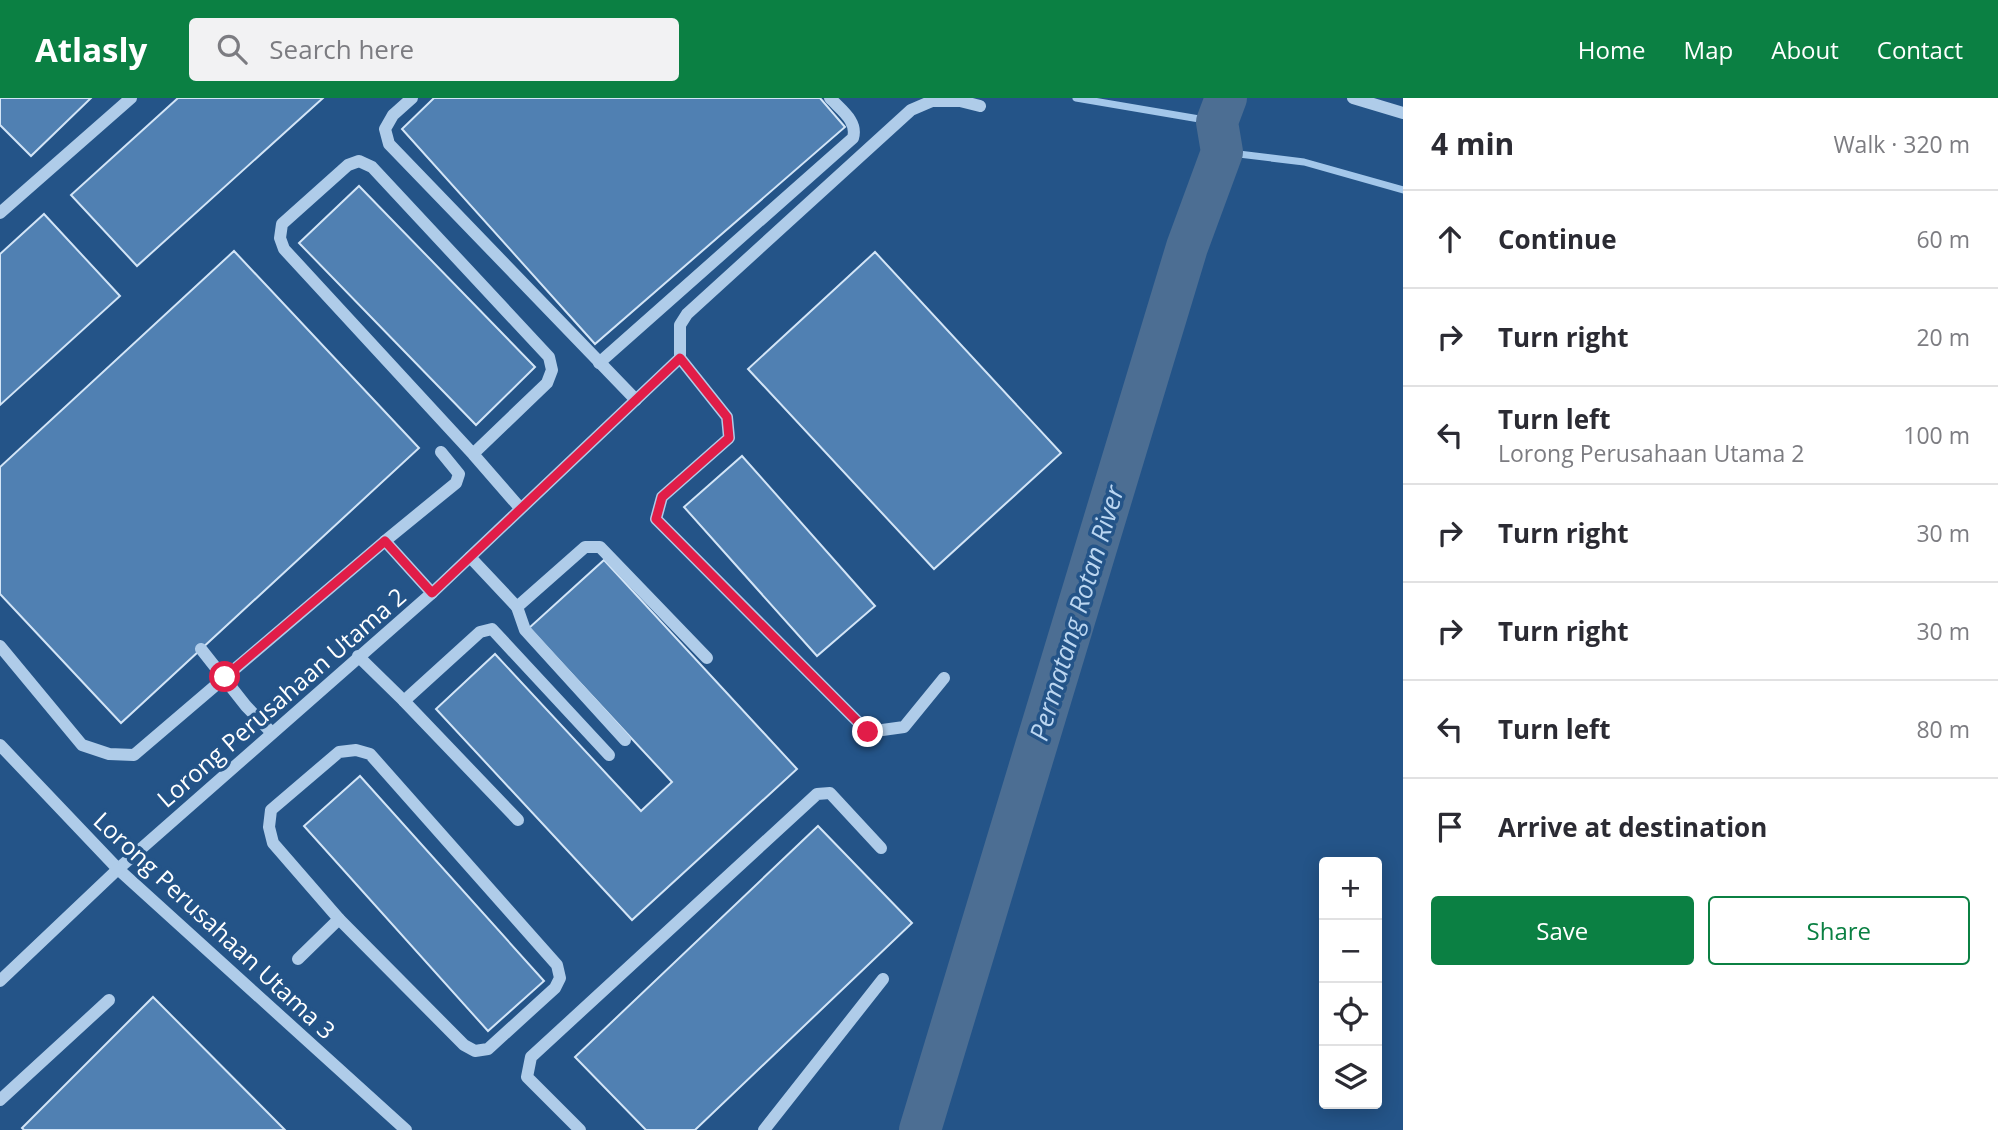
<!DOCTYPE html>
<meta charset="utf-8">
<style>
body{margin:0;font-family:"Open Sans",sans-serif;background:#f2f2f3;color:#2b2b33}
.controls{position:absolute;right:21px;bottom:21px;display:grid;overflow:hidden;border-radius:7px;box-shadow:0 4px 18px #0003}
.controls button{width:63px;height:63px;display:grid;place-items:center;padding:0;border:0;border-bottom:2px solid #e1e1e2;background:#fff;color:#2b2b33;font:35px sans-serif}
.stop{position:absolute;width:21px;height:21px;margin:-16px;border:5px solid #e11d48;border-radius:50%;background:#fff}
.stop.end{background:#e11d48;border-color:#fff;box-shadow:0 2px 7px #0008}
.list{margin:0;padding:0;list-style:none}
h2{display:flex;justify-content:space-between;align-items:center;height:91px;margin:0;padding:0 28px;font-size:30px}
h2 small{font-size:23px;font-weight:400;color:#7c7c81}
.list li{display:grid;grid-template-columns:46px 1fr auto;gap:21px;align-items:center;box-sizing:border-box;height:98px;padding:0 28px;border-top:2px solid #e1e1e2}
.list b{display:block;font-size:26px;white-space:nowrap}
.list p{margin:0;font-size:23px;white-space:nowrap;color:#7c7c81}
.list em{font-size:23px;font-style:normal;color:#7c7c81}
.actions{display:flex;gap:14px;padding:21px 28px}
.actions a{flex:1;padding:16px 0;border:2px solid #0b8043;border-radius:7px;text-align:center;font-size:24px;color:#0b8043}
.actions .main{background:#0b8043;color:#fff}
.icon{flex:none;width:38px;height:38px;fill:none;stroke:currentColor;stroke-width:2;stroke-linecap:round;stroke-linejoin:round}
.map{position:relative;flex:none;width:1403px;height:1032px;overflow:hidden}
header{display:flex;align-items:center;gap:42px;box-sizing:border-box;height:98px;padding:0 35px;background:#0b8043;color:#fff}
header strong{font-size:33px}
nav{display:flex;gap:38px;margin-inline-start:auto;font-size:24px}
.search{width:490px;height:63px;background:#f2f2f3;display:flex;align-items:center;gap:18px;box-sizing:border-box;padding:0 24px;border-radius:7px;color:#7c7c81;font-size:26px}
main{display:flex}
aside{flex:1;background:#fff}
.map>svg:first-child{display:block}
</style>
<header>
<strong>Atlasly</strong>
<div class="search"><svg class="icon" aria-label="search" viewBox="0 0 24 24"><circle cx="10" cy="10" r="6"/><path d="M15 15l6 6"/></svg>Search here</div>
<nav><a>Home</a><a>Map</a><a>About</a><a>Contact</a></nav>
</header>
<main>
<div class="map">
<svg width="1403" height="1032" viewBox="0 0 1403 1032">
<rect width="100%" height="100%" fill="#245488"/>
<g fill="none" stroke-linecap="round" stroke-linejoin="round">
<g stroke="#a3c7ea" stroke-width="7">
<polyline points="1076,0 1217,24"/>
<polyline points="1222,54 1304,64 1403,92"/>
</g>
<polyline stroke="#4c6e93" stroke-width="42" points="920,1032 1187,149 1222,54 1217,24 1226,0"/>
</g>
<g fill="#5080b2" stroke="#d3e5f7" stroke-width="2">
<polygon points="0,0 91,0 31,58 0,27"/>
<polygon points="178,0 323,0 137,168 71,97"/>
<polygon points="434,0 820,0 845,29 595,246 402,31"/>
<polygon points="359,88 535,269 476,327 299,145"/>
<polygon points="44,116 120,198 0,307 0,156"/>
<polygon points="234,153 419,350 121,625 0,496 0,369"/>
<polygon points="875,154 1061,355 934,471 748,271"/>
<polygon points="742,358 875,508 817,558 684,409"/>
<polygon points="604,462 797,671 632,822 436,611 495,556 641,713 672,684 529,530"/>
<polygon points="360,678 544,883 488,933 304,728"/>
<polygon points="818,728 912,825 695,1032 646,1032 575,959"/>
<polygon points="153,899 285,1032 24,1032 22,1030"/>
</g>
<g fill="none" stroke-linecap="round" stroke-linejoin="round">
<g stroke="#afcce9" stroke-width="12">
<polyline points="412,0 393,17 385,31 389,46 636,302"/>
<polyline points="1353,0 1403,15"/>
<polyline points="0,115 131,0"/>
<polyline points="680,260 727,319 729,340 662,399 656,421 868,634 904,629 944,580"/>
<path d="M599 265 853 40C858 23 841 12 830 0"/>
<polyline points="473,356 547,285 552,272 549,259 372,69 359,63 348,67 282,126 280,140 284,151 473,356 520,410"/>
<polyline points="385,443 432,495"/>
<polyline points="470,459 517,509 585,449 600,449 707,560"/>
<polyline points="517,509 525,532 625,642"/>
<polyline points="0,548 82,647 109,656 134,657 385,443 456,385 459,376 441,354"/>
<polyline points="201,551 246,608 272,635"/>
<polyline points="358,558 404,603 480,534 492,531 609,657"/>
<polyline points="404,603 518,722"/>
<polyline points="0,647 118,771 406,1032"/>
<polygon points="356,652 370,656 557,867 560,880 555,890 488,951 475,953 464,947 339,821 273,745 269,729 271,712 339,654"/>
<polyline points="298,861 339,821"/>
<polyline points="0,883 118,771 432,495 680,260 680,227 687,216 911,12 932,3 960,3 980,8"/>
<polyline points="0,1002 109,902"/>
<polyline points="580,1032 527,979 531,959 817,696 830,695 881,750"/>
<polyline points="764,1032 883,881"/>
</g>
</g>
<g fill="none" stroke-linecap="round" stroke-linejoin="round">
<polyline stroke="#e11d48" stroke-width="9" points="225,579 385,443 432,495 680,260 727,319 729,340 662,399 656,421 868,634"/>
</g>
<g text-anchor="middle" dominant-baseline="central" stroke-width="7" stroke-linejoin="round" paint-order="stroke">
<g font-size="24" fill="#fff" stroke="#245488">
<text transform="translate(281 599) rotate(-41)">Lorong Perusahaan Utama 2</text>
<text transform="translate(215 827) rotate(43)">Lorong Perusahaan Utama 3</text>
</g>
<g font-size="26" font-style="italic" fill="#bbd6f1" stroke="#245488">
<text transform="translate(1076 515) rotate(-73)">Permatang Rotan River</text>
</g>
</g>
</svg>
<div class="controls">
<button>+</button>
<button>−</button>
<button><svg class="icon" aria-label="locate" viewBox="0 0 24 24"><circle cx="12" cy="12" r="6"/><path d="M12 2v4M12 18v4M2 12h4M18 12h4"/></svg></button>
<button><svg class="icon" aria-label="layers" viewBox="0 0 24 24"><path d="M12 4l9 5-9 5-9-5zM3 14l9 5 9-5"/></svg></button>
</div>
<div class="stop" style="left:225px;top:579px"></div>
<div class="stop end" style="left:868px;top:634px"></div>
</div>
<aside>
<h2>4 min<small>Walk · 320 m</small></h2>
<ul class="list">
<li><svg class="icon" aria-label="ahead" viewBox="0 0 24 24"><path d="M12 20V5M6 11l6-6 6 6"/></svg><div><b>Continue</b></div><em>60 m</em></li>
<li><svg class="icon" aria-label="right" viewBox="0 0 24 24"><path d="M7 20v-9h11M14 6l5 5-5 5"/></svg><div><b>Turn right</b></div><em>20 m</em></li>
<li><svg class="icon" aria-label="left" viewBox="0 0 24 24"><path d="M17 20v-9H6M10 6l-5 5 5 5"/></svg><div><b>Turn left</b><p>Lorong Perusahaan Utama 2</p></div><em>100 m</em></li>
<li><svg class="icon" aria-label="right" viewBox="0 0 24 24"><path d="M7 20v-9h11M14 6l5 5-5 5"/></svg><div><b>Turn right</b></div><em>30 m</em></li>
<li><svg class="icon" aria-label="right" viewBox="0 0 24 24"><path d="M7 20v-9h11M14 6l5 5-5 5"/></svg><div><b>Turn right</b></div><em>30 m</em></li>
<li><svg class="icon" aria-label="left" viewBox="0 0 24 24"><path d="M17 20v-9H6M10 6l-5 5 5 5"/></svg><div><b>Turn left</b></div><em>80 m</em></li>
<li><svg class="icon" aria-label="arrive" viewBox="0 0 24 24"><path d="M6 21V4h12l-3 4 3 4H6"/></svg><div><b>Arrive at destination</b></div></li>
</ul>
<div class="actions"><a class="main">Save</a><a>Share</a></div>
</aside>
</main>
